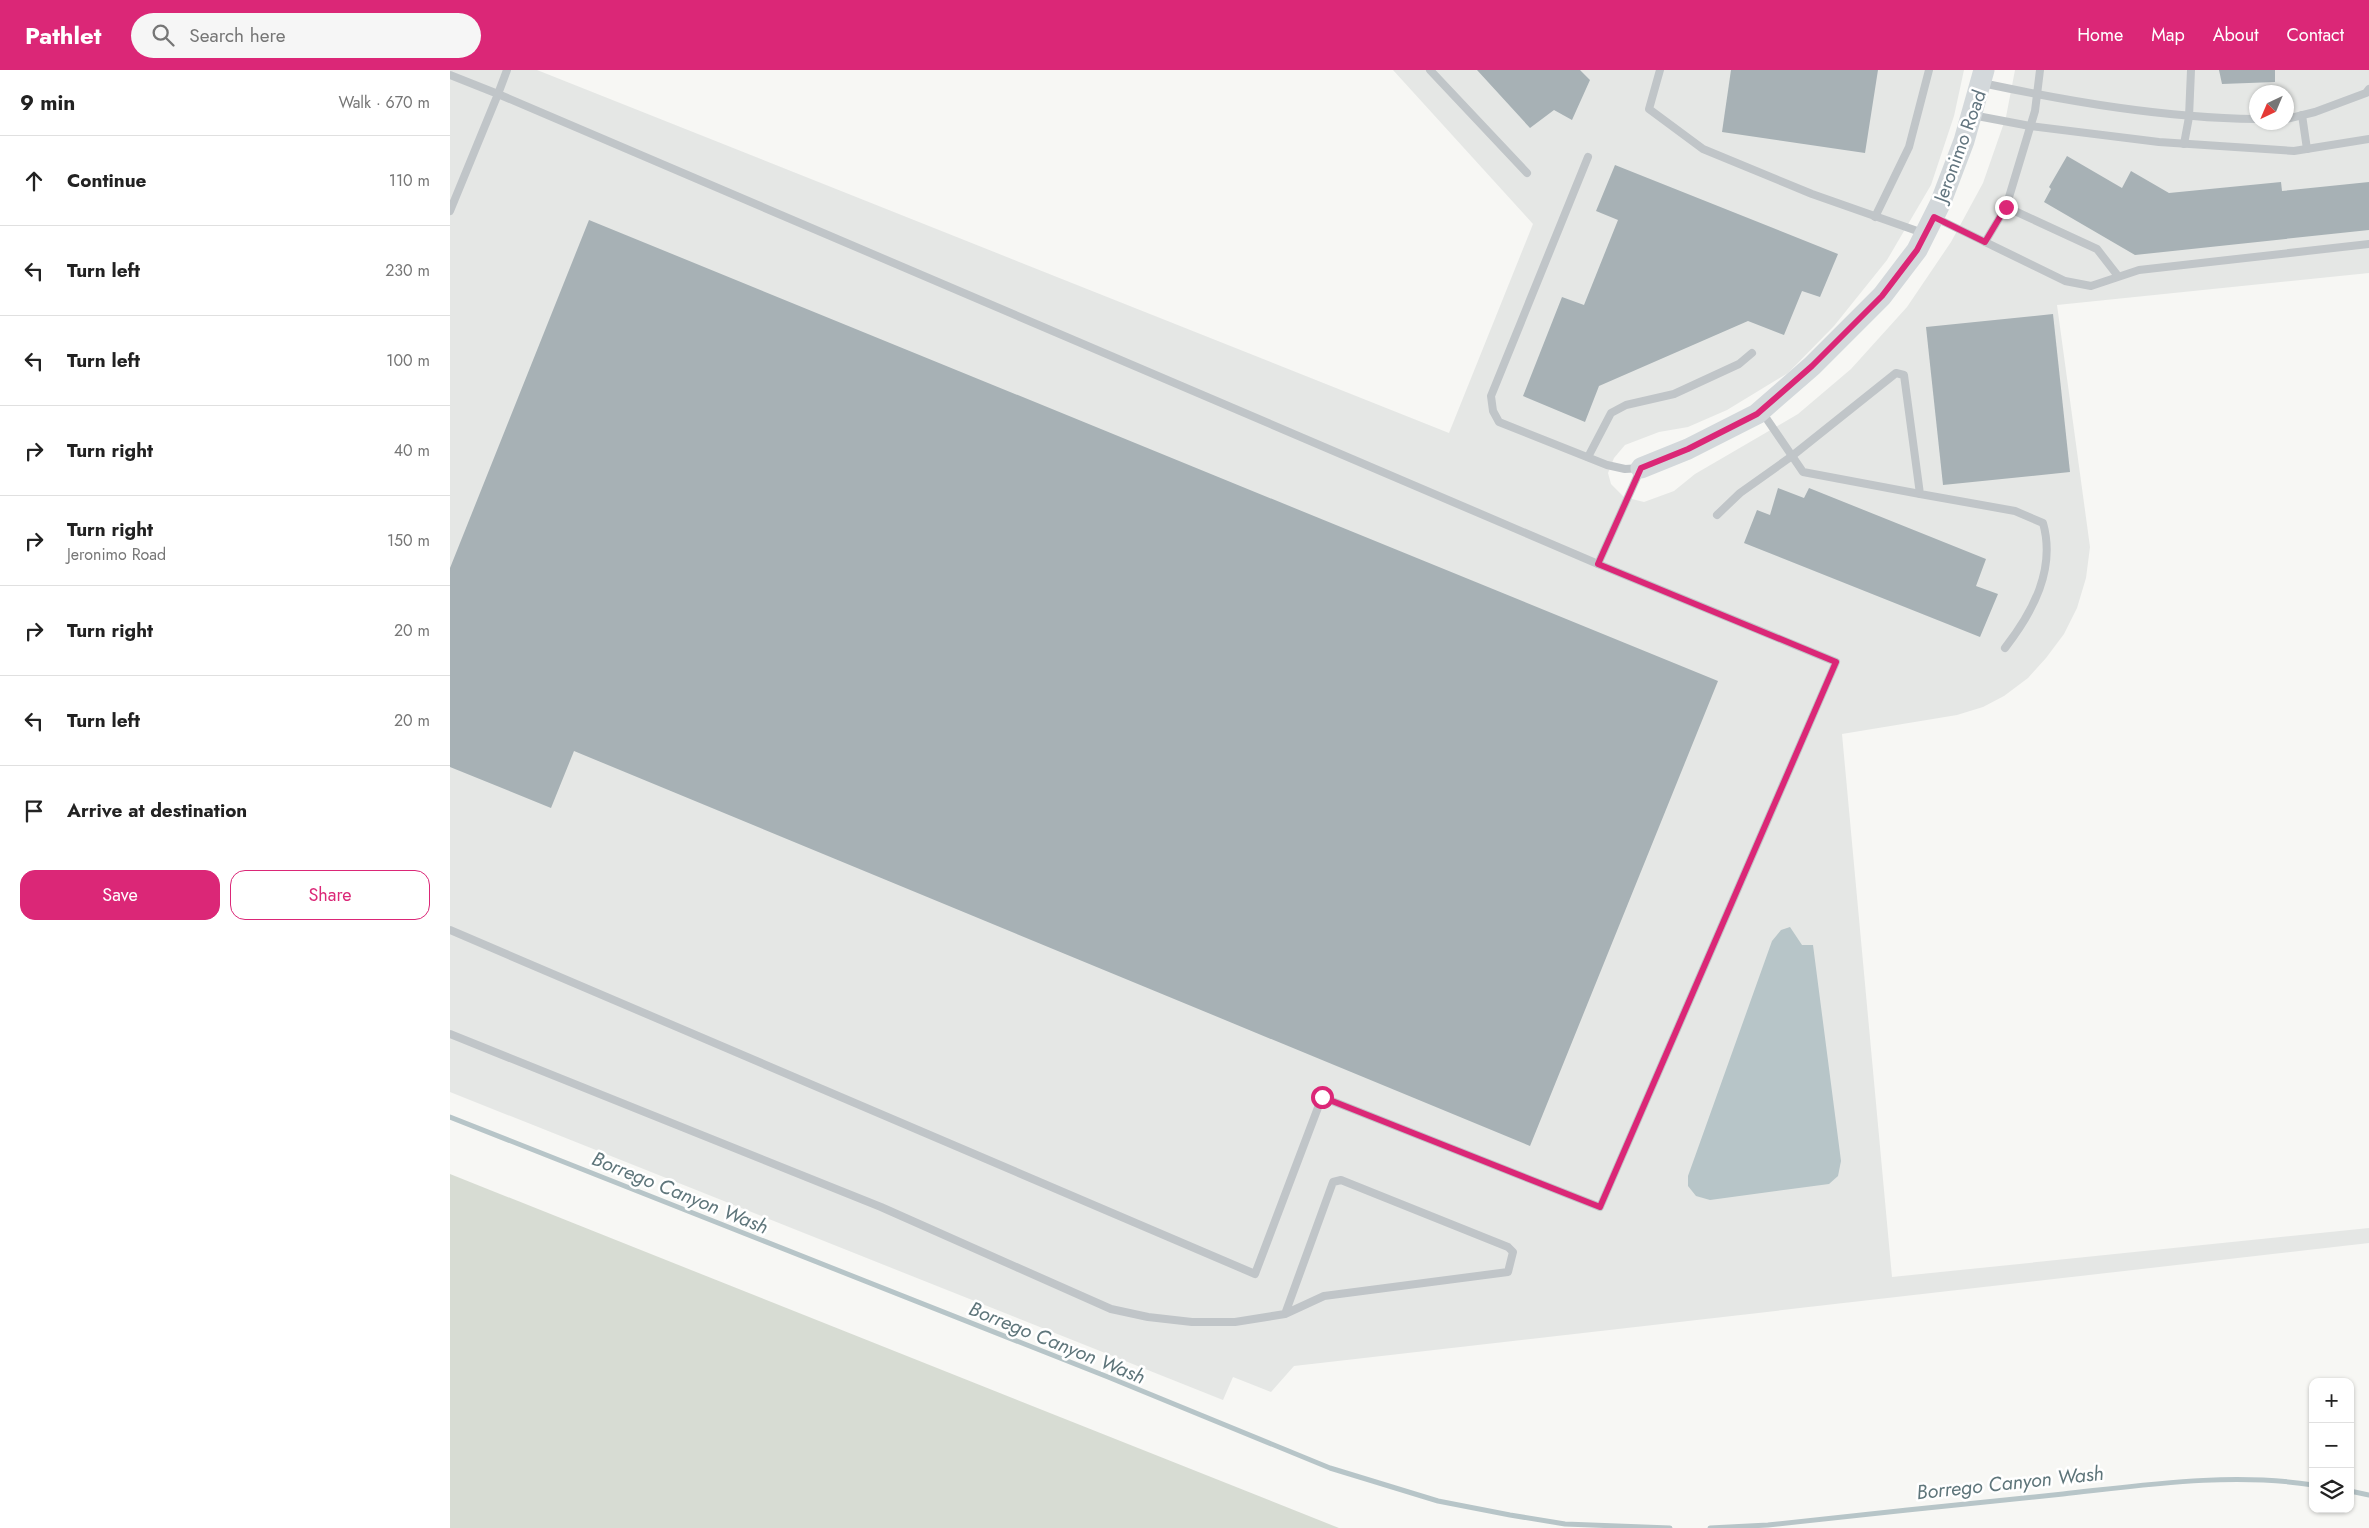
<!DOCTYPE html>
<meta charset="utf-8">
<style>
body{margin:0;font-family:Jost,sans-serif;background:#f6f6f6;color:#222}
.controls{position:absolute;right:15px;bottom:15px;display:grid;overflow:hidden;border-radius:10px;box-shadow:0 1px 4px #0004}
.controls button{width:45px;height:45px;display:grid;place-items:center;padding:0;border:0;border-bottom:1px solid #e0e0e0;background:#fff;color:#222;font:25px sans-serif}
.compass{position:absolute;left:1799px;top:15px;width:45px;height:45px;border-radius:50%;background:#fff;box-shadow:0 1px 4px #0004;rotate:224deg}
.stop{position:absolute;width:15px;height:15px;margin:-11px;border:4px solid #db2777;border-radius:50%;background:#fff}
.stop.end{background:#db2777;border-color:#fff;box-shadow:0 1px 5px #0008}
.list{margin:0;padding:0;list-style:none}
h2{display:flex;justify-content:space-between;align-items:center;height:65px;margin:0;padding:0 20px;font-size:21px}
h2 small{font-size:16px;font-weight:400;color:#767676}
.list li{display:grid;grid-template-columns:32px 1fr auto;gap:15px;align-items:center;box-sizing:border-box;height:90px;padding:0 20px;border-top:1px solid #e0e0e0}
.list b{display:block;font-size:19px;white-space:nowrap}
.list p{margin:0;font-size:16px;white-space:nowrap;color:#767676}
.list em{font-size:16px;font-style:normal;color:#767676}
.actions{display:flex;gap:10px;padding:15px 20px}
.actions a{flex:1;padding:11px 0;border:1px solid #db2777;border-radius:15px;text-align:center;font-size:18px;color:#db2777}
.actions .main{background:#db2777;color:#fff}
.icon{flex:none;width:28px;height:28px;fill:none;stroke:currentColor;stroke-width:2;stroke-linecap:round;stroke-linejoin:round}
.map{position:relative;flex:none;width:1919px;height:1458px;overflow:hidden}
header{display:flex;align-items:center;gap:30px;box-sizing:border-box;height:70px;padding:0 25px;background:#db2777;color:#fff}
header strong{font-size:24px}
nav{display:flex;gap:28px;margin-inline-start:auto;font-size:18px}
.search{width:350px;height:45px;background:#f6f6f6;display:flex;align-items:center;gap:12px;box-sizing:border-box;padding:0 18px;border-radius:28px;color:#767676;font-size:19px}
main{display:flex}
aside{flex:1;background:#fff}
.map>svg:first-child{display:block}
</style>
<header>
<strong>Pathlet</strong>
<div class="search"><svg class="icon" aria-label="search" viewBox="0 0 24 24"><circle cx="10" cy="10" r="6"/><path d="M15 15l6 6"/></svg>Search here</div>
<nav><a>Home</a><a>Map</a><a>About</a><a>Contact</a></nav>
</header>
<main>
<aside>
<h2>9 min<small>Walk · 670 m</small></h2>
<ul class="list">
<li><svg class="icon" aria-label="ahead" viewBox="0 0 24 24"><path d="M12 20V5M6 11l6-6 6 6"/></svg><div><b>Continue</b></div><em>110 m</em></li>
<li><svg class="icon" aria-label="left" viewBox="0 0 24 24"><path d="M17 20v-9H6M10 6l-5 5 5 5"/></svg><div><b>Turn left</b></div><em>230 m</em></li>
<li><svg class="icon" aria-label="left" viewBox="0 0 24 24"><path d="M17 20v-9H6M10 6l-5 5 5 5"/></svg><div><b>Turn left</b></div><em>100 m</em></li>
<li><svg class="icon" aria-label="right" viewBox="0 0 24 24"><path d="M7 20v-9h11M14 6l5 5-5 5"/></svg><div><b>Turn right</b></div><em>40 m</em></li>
<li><svg class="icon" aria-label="right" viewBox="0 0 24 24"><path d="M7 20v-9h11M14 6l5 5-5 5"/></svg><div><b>Turn right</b><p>Jeronimo Road</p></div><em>150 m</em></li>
<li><svg class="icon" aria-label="right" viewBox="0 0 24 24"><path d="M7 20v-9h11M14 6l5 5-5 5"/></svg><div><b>Turn right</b></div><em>20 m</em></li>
<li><svg class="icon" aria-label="left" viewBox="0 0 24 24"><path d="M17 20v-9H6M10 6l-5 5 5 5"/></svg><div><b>Turn left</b></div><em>20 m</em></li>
<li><svg class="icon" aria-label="arrive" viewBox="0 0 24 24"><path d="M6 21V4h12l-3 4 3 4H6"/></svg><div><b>Arrive at destination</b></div></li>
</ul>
<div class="actions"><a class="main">Save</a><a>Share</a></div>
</aside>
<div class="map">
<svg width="1919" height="1458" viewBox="0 0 1919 1458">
<rect width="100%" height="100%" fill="#f7f7f4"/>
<path fill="#e5e7e5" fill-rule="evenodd" d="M0 0H87L999 363 1083 154 943 0H1514L1504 46 1481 115 1437 190 1384 256 1338 303 1277 340 1238 357 1209 362 1175 375 1164 388 1158 403 1161 414 1174 427 1194 432 1224 421 1245 404 1348 344 1401 299 1457 237 1501 172 1533 113 1556 47 1565 0H1919V203L1607 235 1640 477 1636 508 1627 538 1614 564 1596 588 1578 608 1554 626 1533 637 1507 645 1392 664 1442 1207 1919 1158V1173L844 1296 821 1322 783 1307 773 1330 0 1022ZM1806 22H1836V52H1806Z"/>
<polygon fill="#d7dcd3" points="0,1104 889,1458 0,1458"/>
<polygon fill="#b7c5c8" points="1340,857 1352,875 1363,875 1391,1091 1388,1106 1379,1114 1260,1130 1246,1126 1238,1116 1238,1106 1322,871 1331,860"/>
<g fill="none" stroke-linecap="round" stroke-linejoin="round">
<g stroke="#b7c5c8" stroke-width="5">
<polyline points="0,1047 658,1307 880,1398 988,1431 1060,1445 1115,1454 1220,1458"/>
<polyline points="1900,1421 1919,1425"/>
<path d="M1260 1458 1318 1455C1416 1444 1515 1434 1613 1424 1695 1415 1781 1402 1863 1415"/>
</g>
</g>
<g fill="#a7b1b5">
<polygon points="1027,0 1130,0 1140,10 1122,50 1104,40 1080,58"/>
<polygon points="1281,0 1428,0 1415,83 1272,62"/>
<polygon points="1769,0 1825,0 1825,12 1772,14"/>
<polygon points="1617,86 1672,118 1681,101 1719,123 1831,112 1832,121 1919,112 1919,160 1685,185 1594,132 1601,119 1599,117"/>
<polygon points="1165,95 1388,184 1370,227 1352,221 1334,265 1298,251 1149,316 1135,352 1073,326 1112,227 1134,235 1168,150 1146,141"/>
<polygon points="139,150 1268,611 1080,1076 124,681 101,738 0,697 0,498"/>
<polygon points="1603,244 1620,402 1493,415 1476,257"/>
<polygon points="1328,418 1354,428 1359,418 1536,489 1526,516 1548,524 1530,567 1294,473 1307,440 1320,445"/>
</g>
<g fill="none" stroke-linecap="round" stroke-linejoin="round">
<g stroke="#c0c5c8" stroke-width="8">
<polyline points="57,0 48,24 1148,494 1191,398 1175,399 1157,395 1049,352 1043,341 1041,326 1138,87"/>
<polyline points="980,0 1077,103"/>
<polyline points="1210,0 1199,39 1253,79 1362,124 1473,163"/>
<polyline points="0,5 48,24 0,141"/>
<path d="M1532 13C1622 32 1715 48 1806 49"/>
<polyline points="1522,45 1580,56 1709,72 1844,81 1919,69"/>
<polyline points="1852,45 1857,79"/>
<polyline points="1836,49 1865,42 1916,23 1919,19"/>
<polyline points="1734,74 1739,47 1741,0"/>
<polyline points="1556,137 1647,179 1668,206"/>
<polyline points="1425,147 1459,77 1479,0"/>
<polyline points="1486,148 1615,211 1641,216 1689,200 1919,174"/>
<polyline points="1535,172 1556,137 1585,41 1590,0"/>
<polyline points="1312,342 1353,402 1470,424"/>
<polyline points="1138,387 1161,343 1176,335 1224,324 1289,294 1302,283"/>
<path d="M1267 445 1290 423 1342 386 1446 303 1454 305 1470 424 1565 441 1593 453C1606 499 1583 542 1555 578"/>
<polyline points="0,860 805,1204 872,1027 1150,1137 1386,592 1148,494"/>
<polyline points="0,964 431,1137 661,1239 698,1247 742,1252 785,1252 835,1244 874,1226 1058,1202 1063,1182 1058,1177 891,1110 883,1112 835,1244"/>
</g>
<polyline stroke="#d3d8db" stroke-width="21" points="1191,398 1238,379 1307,344 1362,296 1432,226 1467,180 1490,134 1514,71 1534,0"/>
</g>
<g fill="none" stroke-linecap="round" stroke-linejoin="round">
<polyline stroke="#db2777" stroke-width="6" points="872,1027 1150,1137 1386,592 1148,494 1191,398 1238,379 1307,344 1362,296 1432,226 1467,180 1484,147 1535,172 1556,137"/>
</g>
<g text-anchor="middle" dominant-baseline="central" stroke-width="5" stroke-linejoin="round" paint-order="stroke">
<g font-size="19" fill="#62757f" stroke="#fff">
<text transform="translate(1510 76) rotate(-70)">Jeronimo Road</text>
</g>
<g font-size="20" font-style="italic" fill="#5e757a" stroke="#fff">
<text transform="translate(230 1123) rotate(22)">Borrego Canyon Wash</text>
<text transform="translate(607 1273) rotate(22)">Borrego Canyon Wash</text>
<text transform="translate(1560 1413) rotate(-6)">Borrego Canyon Wash</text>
</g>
</g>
</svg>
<div class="controls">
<button>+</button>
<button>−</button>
<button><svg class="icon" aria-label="layers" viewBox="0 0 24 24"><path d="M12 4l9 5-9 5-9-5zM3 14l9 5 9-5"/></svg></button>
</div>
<svg class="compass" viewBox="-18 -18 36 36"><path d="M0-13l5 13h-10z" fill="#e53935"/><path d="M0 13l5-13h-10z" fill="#767676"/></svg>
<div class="stop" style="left:872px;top:1027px"></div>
<div class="stop end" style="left:1556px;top:137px"></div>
</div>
</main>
